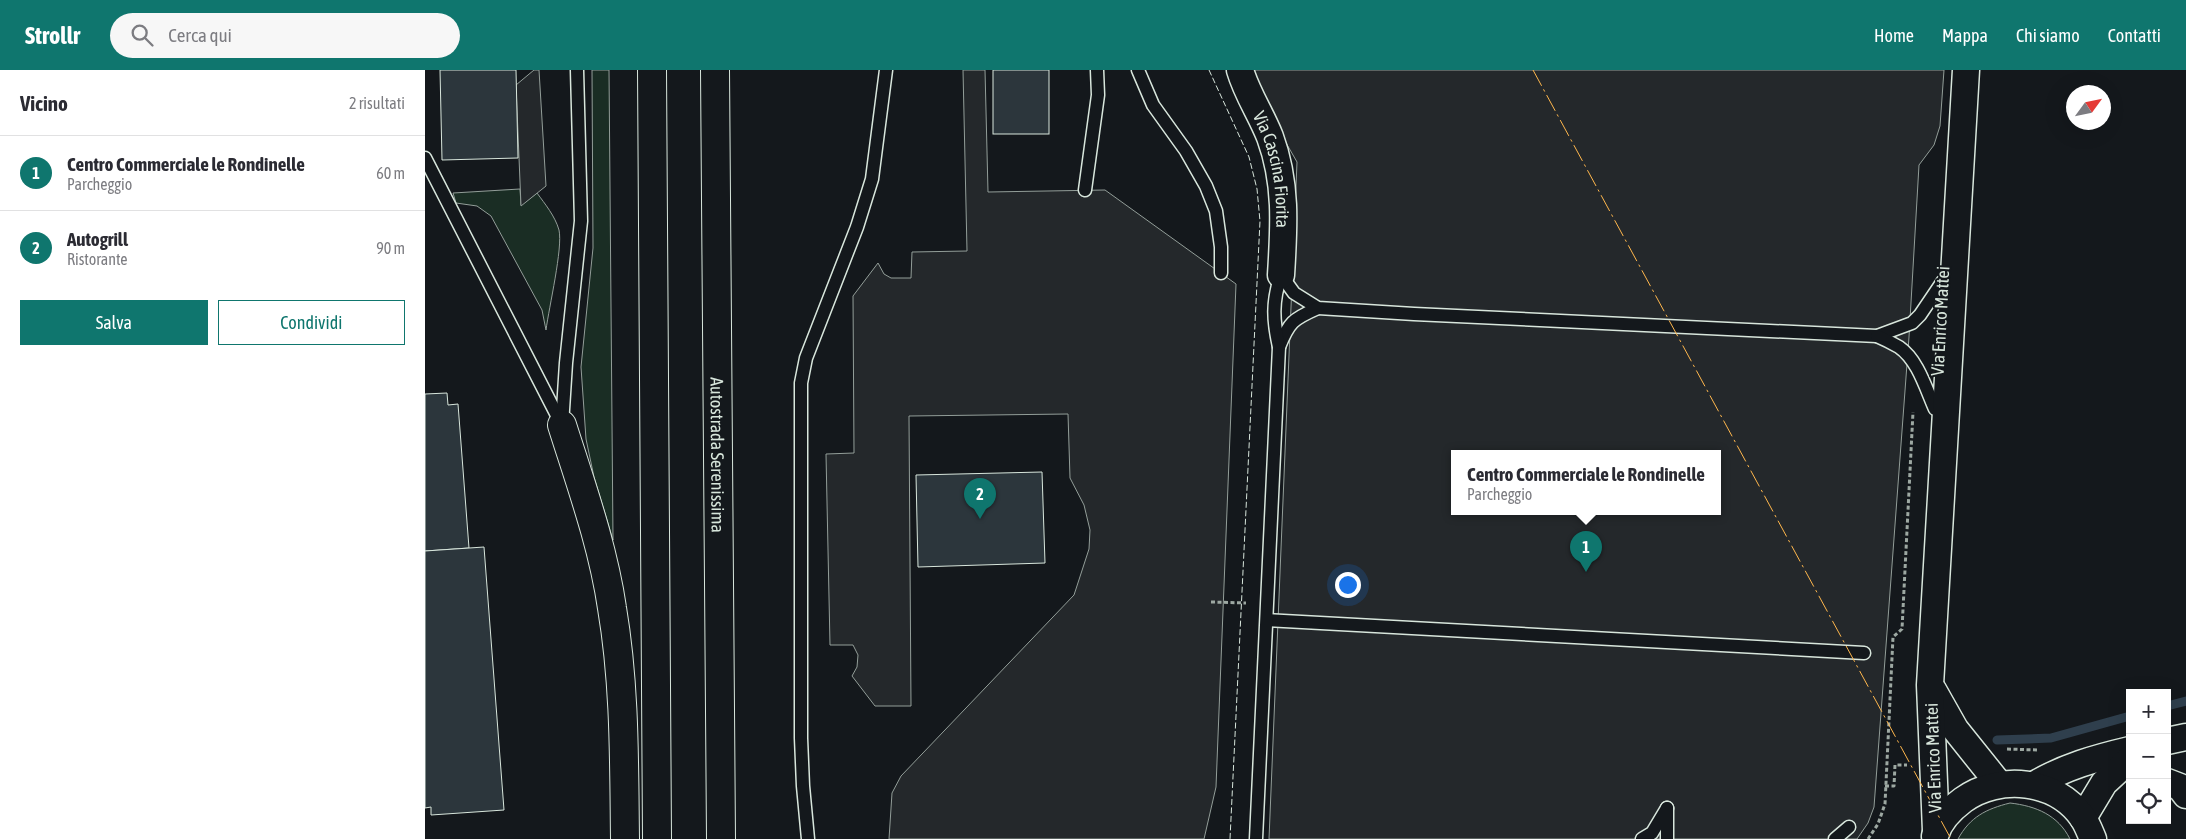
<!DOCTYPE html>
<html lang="it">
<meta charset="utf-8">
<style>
body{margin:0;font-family:"Asap Condensed",sans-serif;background:#f7f7f7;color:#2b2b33}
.controls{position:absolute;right:15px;bottom:15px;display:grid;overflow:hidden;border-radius:0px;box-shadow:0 5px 20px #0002}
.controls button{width:45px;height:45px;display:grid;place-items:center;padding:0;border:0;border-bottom:1px solid #e1e1e2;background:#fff;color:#2b2b33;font:25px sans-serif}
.compass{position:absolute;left:1641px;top:15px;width:45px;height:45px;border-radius:50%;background:#fff;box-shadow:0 5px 20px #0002;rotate:57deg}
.you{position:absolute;left:922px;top:514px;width:18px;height:18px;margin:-12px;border:4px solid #fff;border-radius:50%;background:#1a73e8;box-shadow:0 0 0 8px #1a73e833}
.badge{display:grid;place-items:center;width:32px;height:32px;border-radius:50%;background:#0f766e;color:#fff;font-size:16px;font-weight:700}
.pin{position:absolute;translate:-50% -41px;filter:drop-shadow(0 1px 2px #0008)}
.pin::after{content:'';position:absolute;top:26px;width:18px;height:15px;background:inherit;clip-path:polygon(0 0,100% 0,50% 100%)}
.popup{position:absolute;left:1026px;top:380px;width:270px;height:65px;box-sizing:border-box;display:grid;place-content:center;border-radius:0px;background:#fff;filter:drop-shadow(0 1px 4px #0005);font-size:16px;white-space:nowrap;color:#7c7c81}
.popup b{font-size:19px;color:#2b2b33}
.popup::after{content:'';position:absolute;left:50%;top:100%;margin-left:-10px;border:10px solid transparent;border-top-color:#fff}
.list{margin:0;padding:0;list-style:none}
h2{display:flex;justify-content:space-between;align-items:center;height:65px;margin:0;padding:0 20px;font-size:21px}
h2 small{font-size:16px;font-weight:400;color:#7c7c81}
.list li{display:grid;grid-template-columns:32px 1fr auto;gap:15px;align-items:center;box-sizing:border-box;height:75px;padding:0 20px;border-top:1px solid #e1e1e2}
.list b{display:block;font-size:19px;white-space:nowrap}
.list p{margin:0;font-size:16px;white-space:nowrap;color:#7c7c81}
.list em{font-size:16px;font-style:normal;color:#7c7c81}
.actions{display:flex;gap:10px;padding:15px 20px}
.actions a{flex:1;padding:11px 0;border:1px solid #0f766e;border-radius:0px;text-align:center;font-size:18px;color:#0f766e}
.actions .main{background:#0f766e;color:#fff}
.icon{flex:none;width:28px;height:28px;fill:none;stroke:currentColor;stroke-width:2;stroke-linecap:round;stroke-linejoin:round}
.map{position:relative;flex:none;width:1761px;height:769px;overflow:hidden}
header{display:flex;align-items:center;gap:30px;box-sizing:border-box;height:70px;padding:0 25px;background:#0f766e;color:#fff}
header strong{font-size:24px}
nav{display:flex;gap:28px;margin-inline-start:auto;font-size:18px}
.search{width:350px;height:45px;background:#f7f7f7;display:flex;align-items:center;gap:12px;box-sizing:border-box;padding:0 18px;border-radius:28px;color:#7c7c81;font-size:19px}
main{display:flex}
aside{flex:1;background:#fff}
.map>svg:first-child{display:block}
</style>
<header>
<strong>Strollr</strong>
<div class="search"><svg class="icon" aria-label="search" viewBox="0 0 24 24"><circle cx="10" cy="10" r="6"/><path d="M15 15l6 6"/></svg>Cerca qui</div>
<nav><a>Home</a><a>Mappa</a><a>Chi siamo</a><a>Contatti</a></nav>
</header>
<main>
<aside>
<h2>Vicino<small>2 risultati</small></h2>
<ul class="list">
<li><span class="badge">1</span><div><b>Centro Commerciale le Rondinelle</b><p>Parcheggio</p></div><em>60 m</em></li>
<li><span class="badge">2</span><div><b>Autogrill</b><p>Ristorante</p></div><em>90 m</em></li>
</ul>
<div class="actions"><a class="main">Salva</a><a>Condividi</a></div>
</aside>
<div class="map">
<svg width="1761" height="769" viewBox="0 0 1761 769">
<rect width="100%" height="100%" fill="#14181c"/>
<g fill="#1a2d24" stroke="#939e99">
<polygon points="167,0 184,0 188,470 169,407 161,369 156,297 168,178"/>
<path d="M95 119 96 135 112 123C120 134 130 146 134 160 138 178 124 237 121 260L117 240 66 146 52 136 31 133 28 123Z"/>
<path d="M1585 733C1611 736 1633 745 1645 769H1533C1545 747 1561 739 1585 733Z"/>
</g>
<g fill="#24282b" stroke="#939e99" fill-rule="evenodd">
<polygon points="109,0 114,0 121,116 96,136 91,15"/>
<polygon points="538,0 560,0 563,122 680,120 811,214 791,717 779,769 464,769 467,723 476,706 649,525 664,479 665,460 659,435 645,408 643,344 484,346 486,636 450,636 427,606 432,597 433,585 428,575 405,575 401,384 429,383 428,226 453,193 459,204 466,208 486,208 487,182 542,181"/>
<path d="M827 0H1519L1515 56 1509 75 1494 95 1484 267 1449 737 1443 753 1432 769H844L872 92 837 31ZM1030 383H1292V441H1030Z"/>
</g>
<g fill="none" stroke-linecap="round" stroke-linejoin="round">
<g stroke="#2f3f4d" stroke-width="9">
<polyline points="1742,636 1761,631"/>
<polyline points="1572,670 1626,668 1705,646"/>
</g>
</g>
<g fill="#2c363c" stroke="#d8e6dc">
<polygon points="15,0 91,0 93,88 17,90"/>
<rect x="568" y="0" width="56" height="64"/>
<polygon points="22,323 23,335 33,334 44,478 0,481 0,324"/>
<polygon points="617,402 620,493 493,497 491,405"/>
<polygon points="59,477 79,740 6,745 6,737 0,738 0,481"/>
</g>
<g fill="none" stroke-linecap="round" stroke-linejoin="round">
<g stroke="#d8e6dc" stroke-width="15">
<g id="service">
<polyline points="713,0 728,35 761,81 781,116 791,141 796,177 796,203"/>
<polyline points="0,88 137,355"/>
<polyline points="660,120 673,25 672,0"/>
<polyline points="856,205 869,223 893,238 989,244 1452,266 1487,253 1495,245 1518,211"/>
<path d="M1452 266C1459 269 1467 273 1474 277 1493 290 1501 319 1510 339"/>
<path d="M854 277C864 252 868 249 893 238"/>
<polyline points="137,355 141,293 156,151 152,0"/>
<polyline points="842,550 1439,583"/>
<polyline points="383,769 378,716 376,668 376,313 381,288 432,157 447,109 461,0"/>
<path d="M831 769 854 277C848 250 847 232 856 205"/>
<polyline points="1217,769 1227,763 1242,738"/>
<polyline points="1242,769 1242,738"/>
<polyline points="1410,769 1424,757"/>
</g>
</g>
<g stroke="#d8e6dc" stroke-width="29">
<g id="minor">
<path id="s1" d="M815 0C822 24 836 44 845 67 862 113 859 157 856 205"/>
<polyline points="1508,620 1530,659 1574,714"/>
<polyline points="1742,671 1761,667"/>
<polyline points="1742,712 1755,717 1761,725"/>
<path d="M1609 715C1639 697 1671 688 1705 680"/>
<polyline points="1658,748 1679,713 1705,689"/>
<polyline points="1511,761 1505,615 1541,0"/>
<path d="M1510 766C1514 751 1526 739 1538 730 1574 704 1631 709 1658 748 1662 754 1665 762 1668 769"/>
</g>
</g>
<g stroke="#d8e6dc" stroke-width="30">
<g id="motorway">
<polyline points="227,0 232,769"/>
<path id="s2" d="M290 0 296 769"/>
<path d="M137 355C156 415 178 476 187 538 200 615 199 692 200 769"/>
</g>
</g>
<g stroke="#9da8a2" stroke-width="3" stroke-dasharray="4 2.5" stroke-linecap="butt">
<polyline points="786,532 821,533"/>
<polyline points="1582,679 1613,680"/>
<polyline points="1460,716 1469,716 1470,695 1482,695"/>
<polyline points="1443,769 1453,754 1460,734 1468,567 1477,559 1488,342"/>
</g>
<use href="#service" stroke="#14181c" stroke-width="12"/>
<use href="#minor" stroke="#14181c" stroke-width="26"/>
<use href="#motorway" stroke="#14181c" stroke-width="28"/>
<polyline stroke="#d8e6dc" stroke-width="1" stroke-dasharray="6 2.5" stroke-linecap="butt" points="784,0 824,87 832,119 835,151 805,769"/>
<polyline stroke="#ffb74d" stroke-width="1" stroke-dasharray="18 4 2.5 4" stroke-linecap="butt" points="1108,0 1526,769"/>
</g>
<g text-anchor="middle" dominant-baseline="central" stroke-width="4" stroke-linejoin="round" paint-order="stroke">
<g font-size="18" fill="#d8e6dc" stroke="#14181c">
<text stroke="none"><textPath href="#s1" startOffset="106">Via Cascina Fiorita</textPath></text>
<text transform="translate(1515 251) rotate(-87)">Via Enrico Mattei</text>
<text stroke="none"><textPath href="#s2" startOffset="385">Autostrada Serenissima</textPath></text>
<text transform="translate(1508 688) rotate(-92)">Via Enrico Mattei</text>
</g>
</g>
</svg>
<div class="controls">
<button>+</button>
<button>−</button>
<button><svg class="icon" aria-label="locate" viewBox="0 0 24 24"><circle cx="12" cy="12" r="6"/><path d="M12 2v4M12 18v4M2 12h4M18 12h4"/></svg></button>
</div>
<svg class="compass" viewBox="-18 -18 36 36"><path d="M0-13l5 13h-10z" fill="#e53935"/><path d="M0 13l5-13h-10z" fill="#7c7c81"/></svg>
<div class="you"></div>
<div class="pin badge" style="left:1161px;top:502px">1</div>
<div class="popup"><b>Centro Commerciale le Rondinelle</b>Parcheggio</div>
<div class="pin badge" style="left:555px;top:449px">2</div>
</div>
</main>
